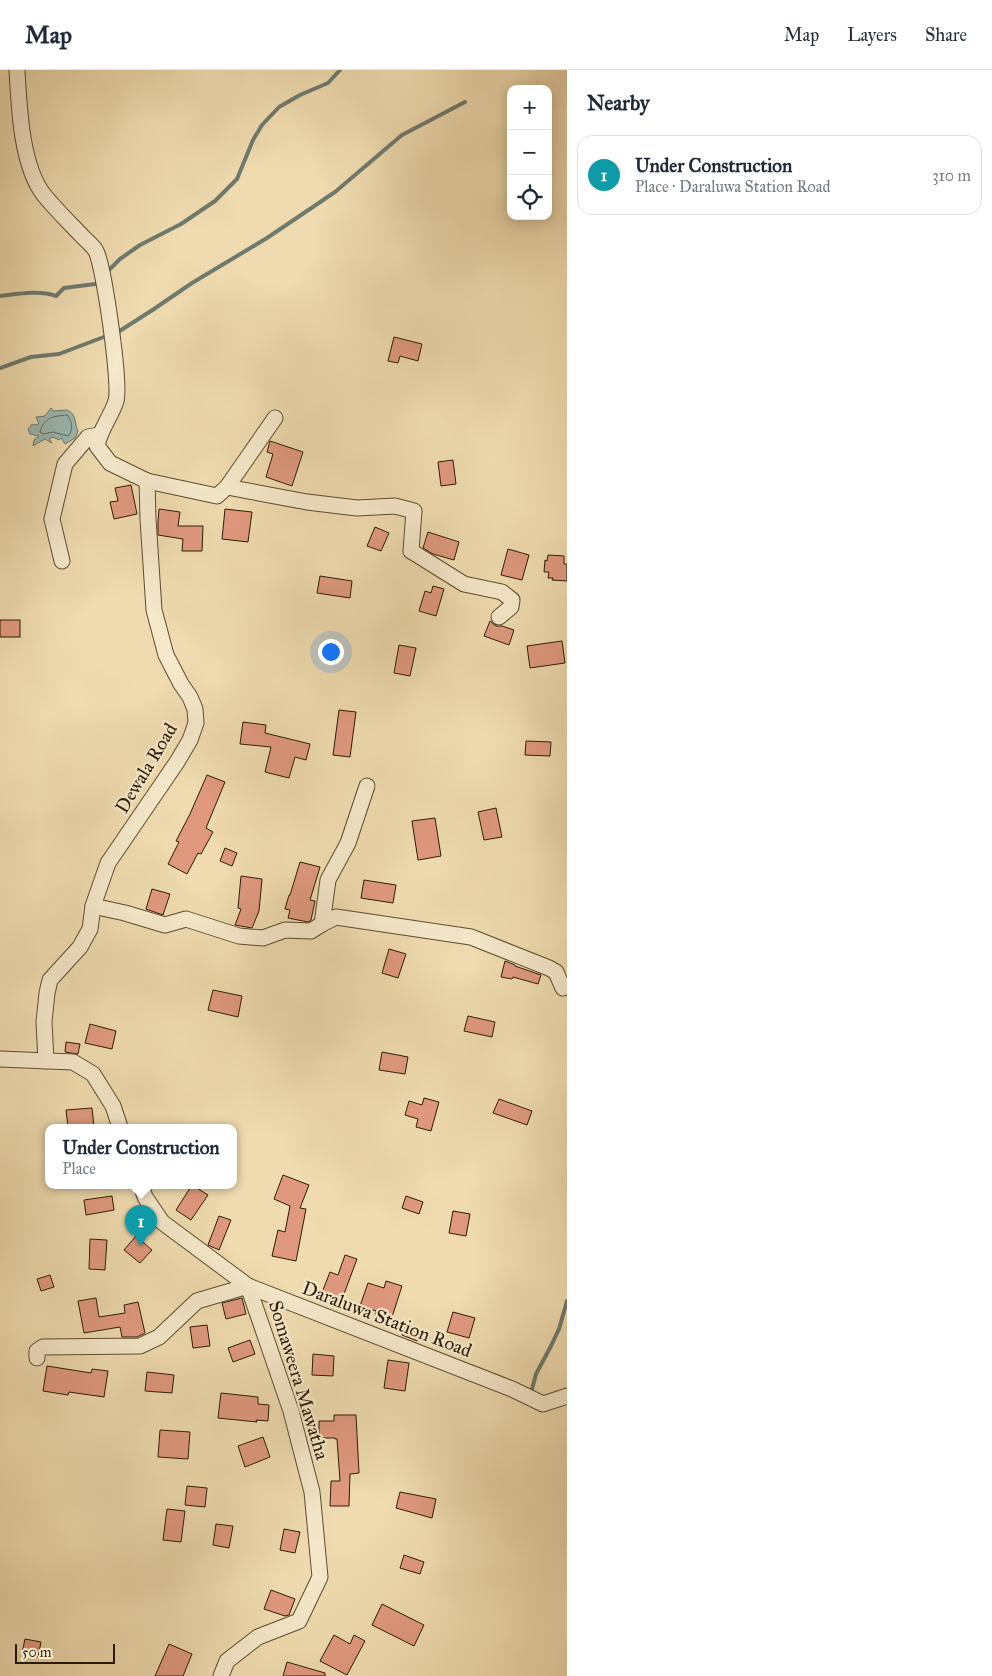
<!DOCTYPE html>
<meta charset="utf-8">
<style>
body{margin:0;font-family:"IM FELL Great Primer",serif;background:#f6f6f7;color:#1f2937}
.controls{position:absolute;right:15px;top:15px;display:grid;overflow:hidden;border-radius:10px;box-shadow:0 2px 12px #0003}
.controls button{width:45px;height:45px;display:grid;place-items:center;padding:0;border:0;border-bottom:1px solid #e0e1e3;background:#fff;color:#1f2937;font:25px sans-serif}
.scale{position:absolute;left:15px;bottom:12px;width:100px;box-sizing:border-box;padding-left:5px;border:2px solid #2b1c07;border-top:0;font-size:14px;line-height:18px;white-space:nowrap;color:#2b1c07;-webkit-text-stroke:4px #f5e8cb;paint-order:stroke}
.you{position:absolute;left:330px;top:581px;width:18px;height:18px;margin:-12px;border:4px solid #fff;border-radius:50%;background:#1a73e8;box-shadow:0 0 0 8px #1a73e833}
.badge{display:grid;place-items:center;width:32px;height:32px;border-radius:50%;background:#ea580c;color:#fff;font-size:16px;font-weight:700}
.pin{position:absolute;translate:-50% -41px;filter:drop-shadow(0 1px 2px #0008)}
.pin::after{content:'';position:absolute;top:26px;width:18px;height:15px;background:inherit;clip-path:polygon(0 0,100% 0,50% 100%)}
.popup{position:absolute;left:45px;top:1054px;width:192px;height:65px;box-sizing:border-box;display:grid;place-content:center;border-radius:10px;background:#fff;filter:drop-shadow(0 1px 4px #0005);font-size:16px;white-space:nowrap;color:#747a83}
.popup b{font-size:19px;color:#1f2937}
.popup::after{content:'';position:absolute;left:50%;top:100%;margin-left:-10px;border:10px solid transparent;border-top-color:#fff}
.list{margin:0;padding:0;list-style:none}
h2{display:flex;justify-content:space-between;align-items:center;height:65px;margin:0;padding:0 20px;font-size:21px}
h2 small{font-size:16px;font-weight:400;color:#747a83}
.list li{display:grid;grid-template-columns:32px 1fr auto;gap:15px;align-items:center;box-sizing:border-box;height:80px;margin:0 10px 10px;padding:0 10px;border:1px solid #e0e1e3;border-radius:15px}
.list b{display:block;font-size:19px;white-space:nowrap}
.list p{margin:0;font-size:16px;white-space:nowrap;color:#747a83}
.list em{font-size:16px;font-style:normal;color:#747a83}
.icon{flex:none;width:28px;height:28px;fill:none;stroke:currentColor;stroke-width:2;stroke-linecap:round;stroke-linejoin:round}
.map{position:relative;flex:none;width:567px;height:1606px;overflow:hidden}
header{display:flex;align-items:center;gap:30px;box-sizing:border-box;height:70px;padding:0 25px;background:#fff;border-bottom:1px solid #e0e1e3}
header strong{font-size:24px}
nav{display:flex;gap:28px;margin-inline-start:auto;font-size:18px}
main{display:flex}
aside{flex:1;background:#fff}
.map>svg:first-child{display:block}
</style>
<header>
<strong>Map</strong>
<nav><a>Map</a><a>Layers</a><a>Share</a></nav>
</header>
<main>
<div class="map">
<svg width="567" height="1606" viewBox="0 0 567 1606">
<rect width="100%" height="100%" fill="#efdbaf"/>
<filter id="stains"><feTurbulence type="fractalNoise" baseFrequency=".004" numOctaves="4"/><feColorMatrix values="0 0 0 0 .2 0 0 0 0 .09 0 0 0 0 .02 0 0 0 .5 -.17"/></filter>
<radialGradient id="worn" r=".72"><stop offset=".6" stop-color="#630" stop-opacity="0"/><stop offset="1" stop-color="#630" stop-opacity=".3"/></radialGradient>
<path fill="#9cb9b3" stroke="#6f7a6e" d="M51 338 53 341 67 340C77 344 74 353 78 361L75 368 65 374 61 368 59 370 53 367 49 369 52 373 45 369 33 376 34 370 39 366 30 364 28 359 32 354 35 355 39 354 36 347 45 346Z"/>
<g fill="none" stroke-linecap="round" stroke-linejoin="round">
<path stroke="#646a5d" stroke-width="1" d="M67 345C72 351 74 360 68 366L53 362 43 364 40 362C44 348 52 346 67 345Z"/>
<g stroke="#6f7a6e" stroke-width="4">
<polyline points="105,204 120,189 140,175 181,154 215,131 237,109 253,70 262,55 279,37 300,25 328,13 340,0"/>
<path d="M0 226C18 224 39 220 56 226L64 218 95 214 99 211"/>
<polyline points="115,264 154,239 192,213 267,168 335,122 402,65 465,32"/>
<polyline points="0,298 31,287 59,284 109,265"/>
<polyline points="531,1323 536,1304 551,1276 559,1259 567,1231"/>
</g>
</g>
<g fill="#e0997f" stroke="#2b1c07">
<polygon points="394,267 422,274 418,291 400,286 398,293 388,291"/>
<polygon points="270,371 303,382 292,416 266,407 273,384 267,382"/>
<polygon points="453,390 456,414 441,416 438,392"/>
<polygon points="131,415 137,444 114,449 110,432 118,431 115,418"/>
<polygon points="159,439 180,442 178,456 203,456 202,481 182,481 183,469 158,465 158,452"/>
<polygon points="225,439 252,442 248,472 222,469"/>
<polygon points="375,457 389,463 381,481 367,476"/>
<polygon points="428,462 459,472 454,490 433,484 423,478"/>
<polygon points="508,479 529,485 522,510 501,505"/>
<polygon points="548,485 564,486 564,494 567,494 567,511 552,510 553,508 548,508 549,502 544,502 545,490 547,491"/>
<polygon points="320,506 352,511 350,528 317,523"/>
<polygon points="433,516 444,519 436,546 419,541 425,521 431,523"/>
<rect x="0" y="550" width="20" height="17"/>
<polygon points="490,551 496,556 502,556 514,560 509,575 484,566"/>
<polygon points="562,571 565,593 530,598 527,576"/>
<polygon points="399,575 416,578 410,606 394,603"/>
<polygon points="339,640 356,642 350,687 333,685"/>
<polygon points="243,652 266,655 265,663 310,674 306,690 295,687 289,708 265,702 271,677 240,674"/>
<polygon points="526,671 551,672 550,686 525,685"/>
<polygon points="207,705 225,712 206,758 213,762 201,784 198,783 187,804 168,794 179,772 176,771 190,744"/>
<polygon points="496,738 502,767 484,770 478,742"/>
<polygon points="435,748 441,786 418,790 412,751"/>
<polygon points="225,778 237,783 232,796 220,791"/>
<polygon points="300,792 320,797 310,830 315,831 311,850 308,852 288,848 290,840 285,839 289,825 290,825"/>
<polygon points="241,806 262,809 259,841 252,858 235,855 241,839 238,838"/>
<polygon points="364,810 396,815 393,833 361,828"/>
<polygon points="152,819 170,824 163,845 146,839"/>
<polygon points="389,879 406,884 398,908 382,903"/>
<polygon points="505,891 515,895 515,896 541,905 538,914 513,907 512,909 501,907"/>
<polygon points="213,920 242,926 238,947 208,940"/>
<polygon points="468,946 495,952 492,967 464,961"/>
<polygon points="90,954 116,961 112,979 85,973"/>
<polygon points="66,972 80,974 78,984 65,982"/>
<polygon points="382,982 408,987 405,1004 379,1000"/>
<polygon points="424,1028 439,1032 431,1061 416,1057 418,1049 405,1045 409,1031 422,1035"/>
<polygon points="499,1029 532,1041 527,1055 493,1043"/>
<polygon points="92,1038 94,1057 68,1057 66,1040"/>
<polygon points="283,1105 309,1115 300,1138 306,1139 296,1191 272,1186 278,1160 285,1162 290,1136 274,1129"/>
<polygon points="192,1115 208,1125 191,1150 176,1140"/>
<polygon points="112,1126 114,1140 86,1145 84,1130"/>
<polygon points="406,1126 423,1132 419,1144 402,1138"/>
<polygon points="453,1141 470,1144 466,1166 449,1163"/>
<polygon points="219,1146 231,1150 219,1180 208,1175"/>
<polygon points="136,1166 152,1180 140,1193 124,1180"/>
<polygon points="90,1169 107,1170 105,1200 89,1199"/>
<polygon points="345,1185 357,1189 341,1232 321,1225 330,1202 338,1205"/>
<polygon points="50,1205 54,1217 41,1221 37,1209"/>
<polygon points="386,1211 402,1216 391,1250 375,1244 376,1241 360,1236 368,1213 384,1218"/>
<polygon points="96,1228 99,1247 125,1243 124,1235 138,1232 145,1263 137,1267 122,1267 120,1257 84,1263 78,1231"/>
<polygon points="242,1228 246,1244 226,1249 222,1233"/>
<polygon points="453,1242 475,1248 469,1268 447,1262"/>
<polygon points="207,1255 210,1276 193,1278 190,1257"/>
<polygon points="406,1255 421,1261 417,1271 402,1265"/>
<polygon points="250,1270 255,1284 233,1292 228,1278"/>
<polygon points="313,1284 334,1286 333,1306 312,1305"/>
<polygon points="388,1290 409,1293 405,1321 384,1318"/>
<polygon points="47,1296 91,1303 92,1299 108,1301 104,1327 69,1322 68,1325 43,1321"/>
<polygon points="147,1302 174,1305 172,1323 145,1321"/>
<polygon points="221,1323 258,1327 258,1334 269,1335 268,1351 256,1350 257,1352 218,1348"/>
<polygon points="334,1345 356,1345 359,1403 350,1404 349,1436 330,1436 331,1411 340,1411 337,1369 335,1369 335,1368 319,1368 319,1351 334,1351"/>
<polygon points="160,1360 190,1362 188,1389 158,1387"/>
<polygon points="263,1367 270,1387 245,1397 238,1376"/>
<polygon points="187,1416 207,1418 205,1437 185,1435"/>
<polygon points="400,1422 436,1429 432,1448 396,1438"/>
<polygon points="167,1439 185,1441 181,1472 163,1470"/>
<polygon points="216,1454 233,1456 229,1478 213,1475"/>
<polygon points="284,1459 300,1462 295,1483 280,1480"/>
<polygon points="404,1485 424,1492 420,1504 400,1498"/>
<polygon points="271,1520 295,1529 289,1545 285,1546 264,1539"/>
<polygon points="382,1534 424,1555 414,1576 372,1555"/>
<polygon points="334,1565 350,1574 354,1565 365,1571 347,1605 320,1591"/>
<polygon points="25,1569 41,1572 38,1587 22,1583"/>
<polygon points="169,1574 192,1584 183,1606 155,1606"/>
<polygon points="287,1592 325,1603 325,1606 283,1606"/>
</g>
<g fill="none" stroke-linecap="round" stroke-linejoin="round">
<g stroke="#5c4c31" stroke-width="17">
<g id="minor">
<path d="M17 0C19 36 21 96 44 125 56 140 70 153 83 167 87 171 93 176 96 181 104 197 121 315 116 331 111 347 100 359 97 376L110 393 147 411 217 426 227 417 275 348"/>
<polyline points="227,417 307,432 357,438 395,436 414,441 411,481 464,514 502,522 512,530 511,537 499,547"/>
<polyline points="62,491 52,449 65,394 88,367 99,365"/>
<polyline points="93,836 125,843 165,855 186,849 239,866 263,868 285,860 311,861 322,854 336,847 471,867 549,898 556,902 563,918"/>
<polyline points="322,854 328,810 348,773 367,716"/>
<polyline points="0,989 73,992 93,1004 113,1036 120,1057"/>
<polyline points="46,991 44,952 47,923 50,910 80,877 90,859 93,836 108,793 177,692 190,670 196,653 195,639 190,627 181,614 166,585 154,540 148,449 147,411"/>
<polyline points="141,1115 145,1127 162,1152 248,1216 512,1319 543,1334 567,1326"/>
<polyline points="37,1288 37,1281 43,1277 140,1276 159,1267 197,1231 248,1216 291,1341 312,1422 320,1507 299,1551 258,1567 227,1591 221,1606"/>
</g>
</g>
<use href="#minor" stroke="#f5e8cb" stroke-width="15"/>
</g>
<g text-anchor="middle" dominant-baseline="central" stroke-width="4.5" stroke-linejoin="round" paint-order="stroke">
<g font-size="19" fill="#2b1c07" stroke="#f5e8cb">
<text transform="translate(146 698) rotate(-59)">Dewala Road</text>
<text transform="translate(387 1249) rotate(21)">Daraluwa Station Road</text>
<text transform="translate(299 1310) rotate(73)">Somaweera Mawatha</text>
</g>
</g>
<rect width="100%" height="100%" filter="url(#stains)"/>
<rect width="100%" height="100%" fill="url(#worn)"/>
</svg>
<div class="controls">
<button>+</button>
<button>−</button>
<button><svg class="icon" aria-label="locate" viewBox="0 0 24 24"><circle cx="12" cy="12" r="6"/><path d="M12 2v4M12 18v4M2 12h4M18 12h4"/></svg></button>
</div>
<div class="scale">50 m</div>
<div class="you"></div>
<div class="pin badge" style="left:141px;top:1176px;background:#0f9aa8">1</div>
<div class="popup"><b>Under Construction</b>Place</div>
</div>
<aside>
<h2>Nearby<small></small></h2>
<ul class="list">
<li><span class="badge" style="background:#0f9aa8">1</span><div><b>Under Construction</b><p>Place · Daraluwa Station Road</p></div><em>310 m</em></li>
</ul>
</aside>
</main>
